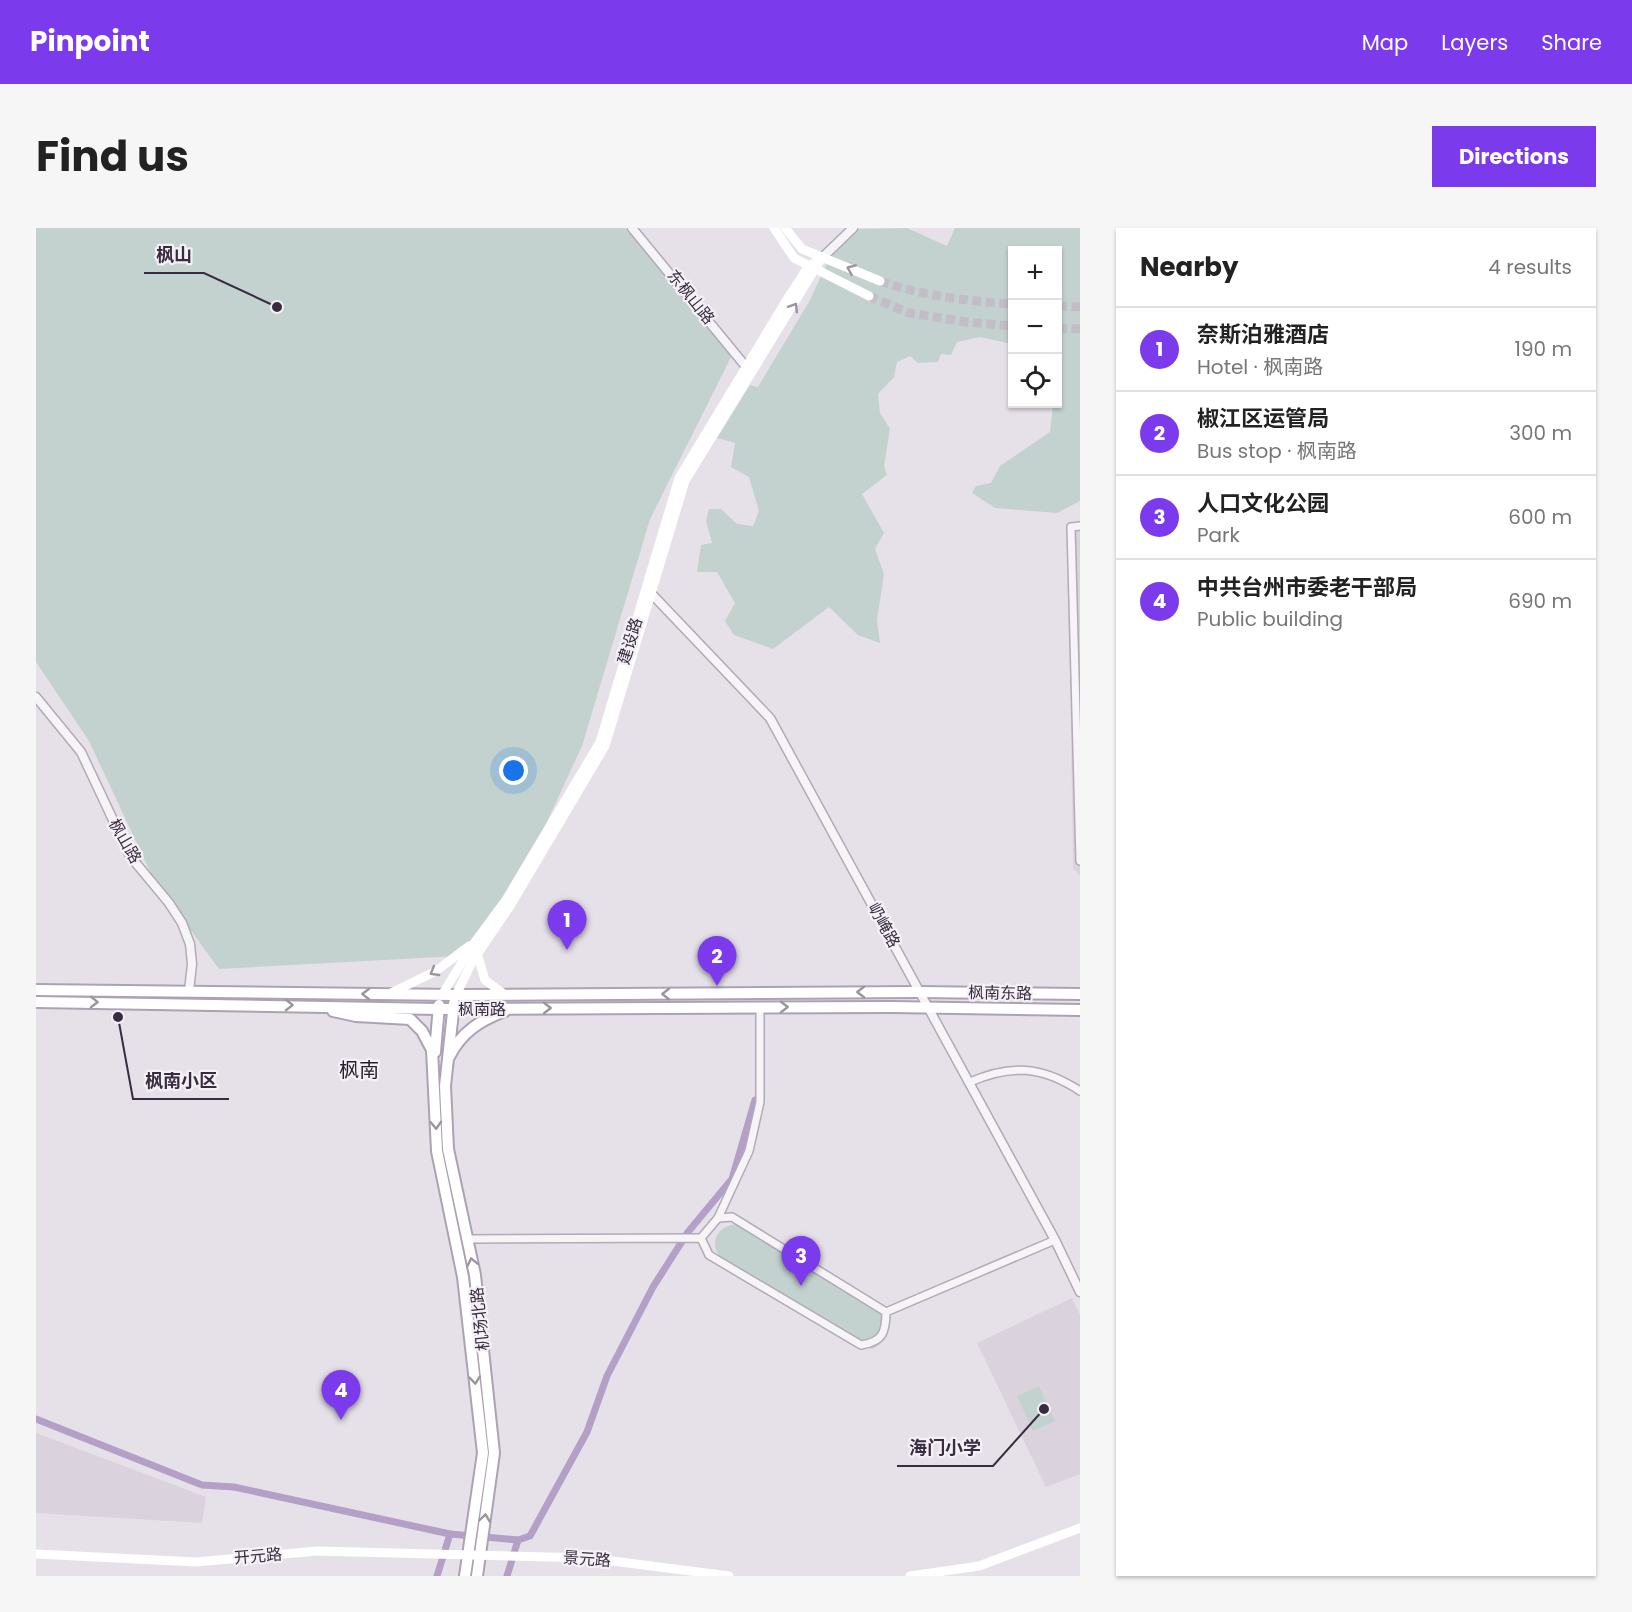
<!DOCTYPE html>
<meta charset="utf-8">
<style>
body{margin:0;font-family:Poppins,"Noto Sans SC",sans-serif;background:#f6f6f6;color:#222}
.controls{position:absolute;right:18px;top:18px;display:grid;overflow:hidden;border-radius:0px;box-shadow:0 2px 4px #0004}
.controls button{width:54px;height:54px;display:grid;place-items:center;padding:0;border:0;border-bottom:2px solid #e0e0e0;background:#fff;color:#222;font:30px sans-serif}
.you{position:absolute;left:478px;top:543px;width:21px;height:21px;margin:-15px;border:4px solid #fff;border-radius:50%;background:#1a73e8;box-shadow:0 0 0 9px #1a73e833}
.badge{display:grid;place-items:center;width:39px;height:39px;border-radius:50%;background:#7c3aed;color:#fff;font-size:20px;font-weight:700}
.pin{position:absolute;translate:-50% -50px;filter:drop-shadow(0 2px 3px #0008)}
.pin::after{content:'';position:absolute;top:32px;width:21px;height:18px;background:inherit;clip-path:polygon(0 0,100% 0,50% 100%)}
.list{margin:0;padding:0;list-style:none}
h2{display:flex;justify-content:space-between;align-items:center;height:78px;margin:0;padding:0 24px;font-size:26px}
h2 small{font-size:20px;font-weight:400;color:#767676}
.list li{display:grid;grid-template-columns:39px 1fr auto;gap:18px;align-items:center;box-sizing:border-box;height:84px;padding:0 24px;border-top:2px solid #e0e0e0}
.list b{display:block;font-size:22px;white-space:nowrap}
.list p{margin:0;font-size:20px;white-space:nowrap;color:#767676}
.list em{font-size:20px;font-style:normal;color:#767676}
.icon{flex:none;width:33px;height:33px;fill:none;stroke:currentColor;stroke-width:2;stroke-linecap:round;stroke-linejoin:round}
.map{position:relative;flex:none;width:1044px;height:1348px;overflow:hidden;border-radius:0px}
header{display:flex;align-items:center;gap:36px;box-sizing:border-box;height:84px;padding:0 30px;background:#7c3aed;color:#fff}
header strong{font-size:28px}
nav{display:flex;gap:33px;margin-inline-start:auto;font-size:21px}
.intro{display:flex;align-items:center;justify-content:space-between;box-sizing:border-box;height:144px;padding:0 36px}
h1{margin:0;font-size:42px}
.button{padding:15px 27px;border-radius:0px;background:#7c3aed;color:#fff;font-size:21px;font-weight:700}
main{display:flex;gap:36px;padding:0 36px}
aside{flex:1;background:#fff;border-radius:0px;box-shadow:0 2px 4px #0004}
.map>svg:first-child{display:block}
</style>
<header>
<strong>Pinpoint</strong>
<nav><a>Map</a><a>Layers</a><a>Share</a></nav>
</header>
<div class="intro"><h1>Find us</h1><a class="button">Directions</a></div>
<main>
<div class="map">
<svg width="1044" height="1348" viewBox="0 0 1044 1348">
<rect width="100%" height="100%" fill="#e6e1e9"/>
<g fill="#dad3de">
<polygon points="1032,297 1044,297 1044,648 1037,640"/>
<polygon points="1036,1070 1044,1087 1044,1246 1010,1259 941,1115"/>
<polygon points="0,1205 170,1269 166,1295 0,1285"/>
</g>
<g fill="#c3d2cf">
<polygon points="0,0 589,0 696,127 614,291 546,518 485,650 422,728 183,741 118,652 53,513 0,434"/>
<polygon points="871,0 911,18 919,0 1044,0 1044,273 1021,285 959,280 936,265 940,258 955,255 964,238 1014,204 1017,176 1022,176 1022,22 976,22 976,116 944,109 921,114 915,127 905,126 902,134 882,135 874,128 861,134 858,149 842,166 844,185 854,201 848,238 851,247 826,266 848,305 839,321 848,346 841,392 844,415 822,407 793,379 737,421 698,407 689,393 699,375 681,344 661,344 665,317 676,315 670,293 673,281 685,281 701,296 717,298 723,283 713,249 695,239 699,215 681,210 714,157 722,159 773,74 793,31 820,1"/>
<path d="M702 996 847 1088C858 1102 851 1113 836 1121L828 1119 683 1028C672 1010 685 997 702 996Z"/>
<polygon points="1003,1158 1019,1193 997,1203 981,1168"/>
</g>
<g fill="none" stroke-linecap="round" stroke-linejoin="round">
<g stroke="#b49fc7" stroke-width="7">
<polyline points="0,1191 166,1257 198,1259 414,1306"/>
<polyline points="401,1348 414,1306 482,1312 494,1308 551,1204 571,1148 617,1059 652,1004 696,951 719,872"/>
<polyline points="471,1348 482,1312"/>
</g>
<g stroke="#c3bdc7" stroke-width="9" stroke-dasharray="9 4.5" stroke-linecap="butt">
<path d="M844 53C887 68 931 73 976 76"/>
<polyline points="833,68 873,85 930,94 976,98"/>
<polyline points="1022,78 1044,79"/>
<polyline points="1022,100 1044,101"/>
</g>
<g stroke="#b2aab6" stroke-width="10">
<g id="minor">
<polyline points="1044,298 1035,299 1044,633"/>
<path d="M934 854C975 836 1006 838 1044 863"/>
<polyline points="682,990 713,923 724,874 724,780"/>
<polyline points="665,1010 682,990 696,989 850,1084"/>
<path d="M431 1011 665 1010 673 1027 825 1117C846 1114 850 1105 850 1084L1019 1012"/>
</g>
</g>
<g stroke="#b2aab6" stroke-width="11">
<g id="tertiary">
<polyline points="596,0 711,140"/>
<polyline points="787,29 817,0"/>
<polyline points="611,361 734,490 1019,1012 1044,1064"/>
<polyline points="0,469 45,524 94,628 133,675 146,695 154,716 156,736 153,763"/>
</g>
</g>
<g stroke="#ada1b4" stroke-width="14">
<g id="primary">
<polyline points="0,762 420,767 883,764 1044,766"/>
<polyline points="0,774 402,781 856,779 1044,782"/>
<polyline points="418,775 409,858 412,921 439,1047 458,1225 441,1348"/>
<polyline points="297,783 320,788 374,791 386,803 396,822 401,923 427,1049 447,1225 429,1348"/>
<polyline points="399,824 403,777"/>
<path d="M413 829C425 804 445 792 469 783"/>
</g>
</g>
<use href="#minor" stroke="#f6f4f7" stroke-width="7"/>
<use href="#tertiary" stroke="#f6f4f7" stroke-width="8"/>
<g stroke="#fff" stroke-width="9">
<polyline points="738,0 758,30 833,68"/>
<polyline points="749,0 766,21 844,53"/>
<polyline points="441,725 449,752 468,766"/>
<polyline points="353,766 400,743 433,718"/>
<polyline points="406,767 436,718 470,672 564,514 643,250 750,73 772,39 787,29"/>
<polyline points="420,767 436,734 474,678 569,518 649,253 785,31"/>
<polyline points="0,1326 160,1334 281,1323 553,1330 693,1348"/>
<polyline points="874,1348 943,1338 1044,1300"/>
</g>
<use href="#primary" stroke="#fff" stroke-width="10"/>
</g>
<defs><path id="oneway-chevron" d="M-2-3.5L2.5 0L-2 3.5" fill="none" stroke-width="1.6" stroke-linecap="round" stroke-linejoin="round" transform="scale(1.5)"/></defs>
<g stroke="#9c95a0">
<use href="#oneway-chevron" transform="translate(815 41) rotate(-157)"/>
<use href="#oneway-chevron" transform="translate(758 79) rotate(-58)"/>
<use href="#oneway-chevron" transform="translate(398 744) rotate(149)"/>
<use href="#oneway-chevron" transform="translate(825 764) rotate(180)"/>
<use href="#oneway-chevron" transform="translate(330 766) rotate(-179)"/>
<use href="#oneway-chevron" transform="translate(630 766) rotate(180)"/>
<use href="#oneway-chevron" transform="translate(58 774) rotate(1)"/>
<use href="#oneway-chevron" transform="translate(253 777) rotate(1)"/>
<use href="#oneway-chevron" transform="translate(748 779)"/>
<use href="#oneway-chevron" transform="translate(511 780)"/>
<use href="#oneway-chevron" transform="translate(400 897) rotate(88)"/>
<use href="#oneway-chevron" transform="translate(436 1034) rotate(-102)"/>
<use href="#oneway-chevron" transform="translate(439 1152) rotate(84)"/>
<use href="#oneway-chevron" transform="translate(449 1290) rotate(-82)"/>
</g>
<g text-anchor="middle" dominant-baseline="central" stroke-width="4.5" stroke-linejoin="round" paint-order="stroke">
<g font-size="16" fill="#392b40" stroke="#f4f1f6">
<text transform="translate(655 69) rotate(51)">东枫山路</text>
<text transform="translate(594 413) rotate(-73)">建设路</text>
<text transform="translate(89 613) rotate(60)">枫山路</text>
<text transform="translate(848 697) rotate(62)">屷崦路</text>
<text transform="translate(964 765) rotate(1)">枫南东路</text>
<text x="446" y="781">枫南路</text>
<text transform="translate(444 1091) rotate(-96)">机场北路</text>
<text transform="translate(222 1328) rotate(-5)">开元路</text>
<text transform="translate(551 1331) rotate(4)">景元路</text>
</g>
<g font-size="20" fill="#2a1d30" stroke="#f4f1f6">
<text x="323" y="842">枫南</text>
</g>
</g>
<path fill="none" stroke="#392b40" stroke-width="2" d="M241 79L168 45H108M82 789L97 871H193M1008 1181L957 1238H861"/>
<g fill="#392b40" stroke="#f4f1f6" stroke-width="2">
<circle cx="241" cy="79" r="6"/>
<circle cx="82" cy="789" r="6"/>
<circle cx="1008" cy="1181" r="6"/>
</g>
<g font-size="18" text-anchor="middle" font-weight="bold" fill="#392b40" stroke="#f4f1f6" stroke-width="4.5" stroke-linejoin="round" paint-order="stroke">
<text x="138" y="33">枫山</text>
<text x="145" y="859">枫南小区</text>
<text x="909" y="1226">海门小学</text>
</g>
</svg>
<div class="controls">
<button>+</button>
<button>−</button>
<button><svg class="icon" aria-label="locate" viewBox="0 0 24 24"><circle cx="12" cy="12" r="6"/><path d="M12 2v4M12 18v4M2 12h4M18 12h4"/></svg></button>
</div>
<div class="you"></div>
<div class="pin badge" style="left:531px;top:722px">1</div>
<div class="pin badge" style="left:681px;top:758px">2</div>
<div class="pin badge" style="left:765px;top:1058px">3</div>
<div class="pin badge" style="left:305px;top:1192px">4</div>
</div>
<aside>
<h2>Nearby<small>4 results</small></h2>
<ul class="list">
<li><span class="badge">1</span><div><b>奈斯泊雅酒店</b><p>Hotel · 枫南路</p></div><em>190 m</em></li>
<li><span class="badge">2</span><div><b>椒江区运管局</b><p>Bus stop · 枫南路</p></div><em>300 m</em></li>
<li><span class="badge">3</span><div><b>人口文化公园</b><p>Park</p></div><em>600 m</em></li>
<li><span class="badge">4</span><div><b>中共台州市委老干部局</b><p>Public building</p></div><em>690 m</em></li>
</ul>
</aside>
</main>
